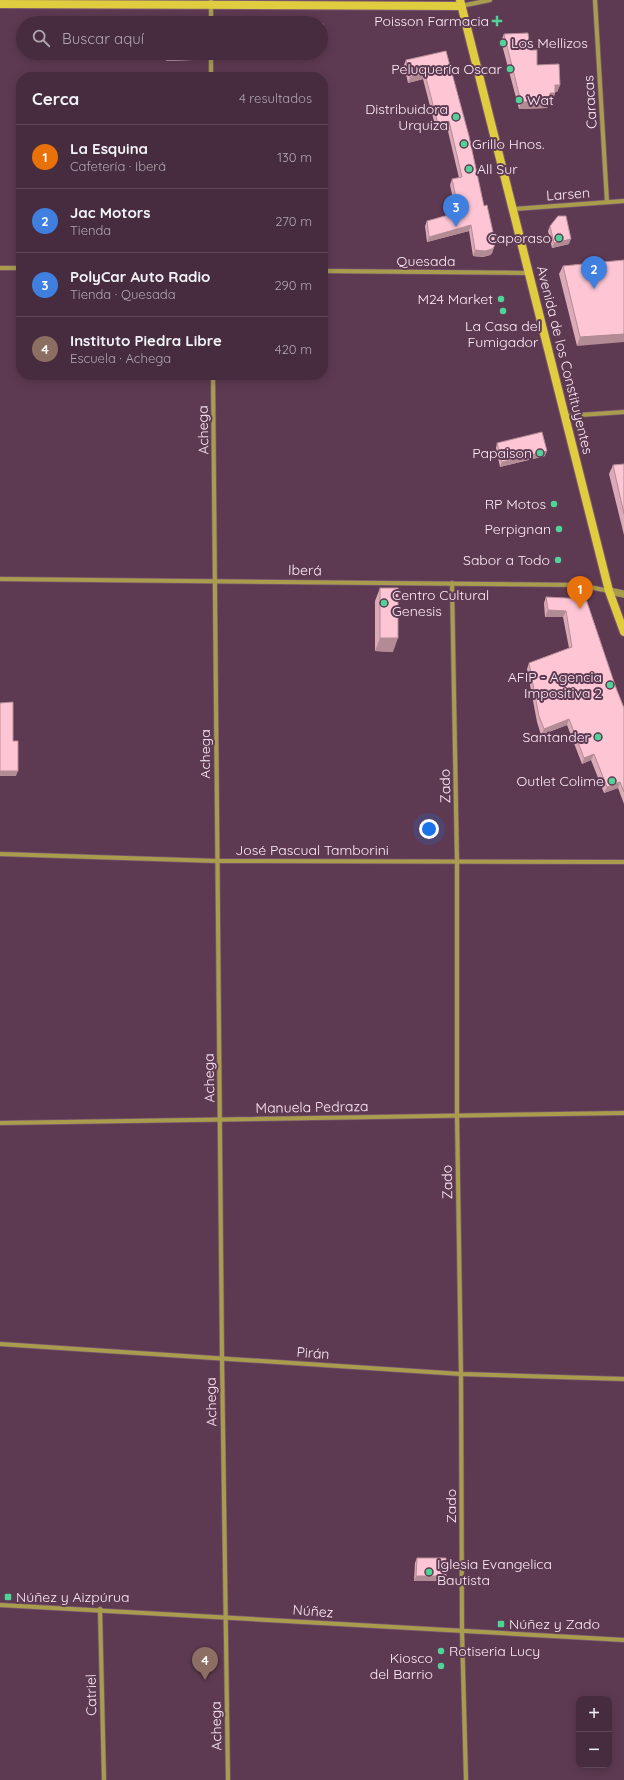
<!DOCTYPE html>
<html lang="es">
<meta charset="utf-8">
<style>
body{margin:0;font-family:Quicksand,sans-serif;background:#4d3445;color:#f1f3f6}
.controls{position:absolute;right:12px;bottom:12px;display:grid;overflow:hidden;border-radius:8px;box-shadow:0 2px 10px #0003}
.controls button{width:36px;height:36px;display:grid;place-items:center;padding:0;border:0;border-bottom:1px solid #5e4858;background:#462c3e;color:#f1f3f6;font:20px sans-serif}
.you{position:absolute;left:429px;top:829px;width:14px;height:14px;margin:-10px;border:3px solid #fff;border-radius:50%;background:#1a73e8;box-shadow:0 0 0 6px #1a73e833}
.badge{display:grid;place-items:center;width:26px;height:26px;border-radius:50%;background:#d6ab8b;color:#fff;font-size:13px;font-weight:700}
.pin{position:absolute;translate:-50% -33px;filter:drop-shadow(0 1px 2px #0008)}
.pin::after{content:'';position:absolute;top:21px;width:14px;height:12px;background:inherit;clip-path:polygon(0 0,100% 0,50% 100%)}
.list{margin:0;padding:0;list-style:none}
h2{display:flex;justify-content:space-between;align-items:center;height:52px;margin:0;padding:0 16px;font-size:17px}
h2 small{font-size:13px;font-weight:400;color:#b0a7b0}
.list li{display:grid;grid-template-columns:26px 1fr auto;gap:12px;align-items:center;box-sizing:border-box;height:64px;padding:0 16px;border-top:1px solid #5e4858}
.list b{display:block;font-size:15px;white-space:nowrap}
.list p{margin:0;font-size:13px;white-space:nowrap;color:#b0a7b0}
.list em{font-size:13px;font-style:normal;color:#b0a7b0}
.icon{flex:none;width:22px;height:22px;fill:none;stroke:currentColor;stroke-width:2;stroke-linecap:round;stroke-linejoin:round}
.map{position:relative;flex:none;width:624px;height:1780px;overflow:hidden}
.search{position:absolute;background:#462c3e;box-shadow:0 2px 10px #0003;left:16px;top:16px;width:312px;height:44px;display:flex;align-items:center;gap:10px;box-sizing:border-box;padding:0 14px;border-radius:22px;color:#b0a7b0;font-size:15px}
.panel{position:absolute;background:#462c3e;box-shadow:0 2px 10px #0003;left:16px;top:72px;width:312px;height:308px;border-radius:16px}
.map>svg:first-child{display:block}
</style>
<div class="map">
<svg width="624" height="1780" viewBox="0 0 624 1780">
<rect width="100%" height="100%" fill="#5e3a52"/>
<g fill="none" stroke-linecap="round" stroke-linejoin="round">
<g stroke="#7b5a70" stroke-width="5.5">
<g id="minor">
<polyline points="211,0 211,23"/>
<polyline points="595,0 607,202"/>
<polyline points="461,6 490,0"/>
<polyline points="211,53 211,77"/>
<polyline points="514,209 624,201"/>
<polyline points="0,268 21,268"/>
<polyline points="323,271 529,273"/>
<polyline points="213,375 222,1358 228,1780"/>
<polyline points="565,416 624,412"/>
<polyline points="0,579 579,585 609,591"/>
<polyline points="452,583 457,862 457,1115 461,1374 462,1631 466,1780"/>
<polyline points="0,854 217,861 624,862"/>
<polyline points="0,1123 624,1113"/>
<polyline points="0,1344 461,1374 624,1379"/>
<polyline points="0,1605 624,1640"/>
<polyline points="100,1609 104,1780"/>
</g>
</g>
<g stroke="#7b5a70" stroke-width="8">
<polyline id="tertiary" points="609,591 624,594"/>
</g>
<g stroke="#7b5a70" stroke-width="10">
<g id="secondary">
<polyline points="460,0 609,591 624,632"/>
<polyline points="0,4 461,6"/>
</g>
</g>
<use href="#minor" stroke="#a99d4d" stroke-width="4"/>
<use href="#tertiary" stroke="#a99d4d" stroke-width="7"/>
<use href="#secondary" stroke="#e0cc3f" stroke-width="8"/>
</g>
<g fill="#daaab7">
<polygon points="504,34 530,50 537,65 560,85 557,92 555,92 553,100 550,100 547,108 519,109 501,41"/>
<polygon points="446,51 494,247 492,253 490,255 483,257 473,256 469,231 427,242 425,226 427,221 456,213 450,185 452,179 459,178 447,127 436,129 423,79 408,83 404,65 406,60"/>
<polygon points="166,53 194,53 194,55 193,60 166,61"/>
<polygon points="550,226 569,244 552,248 548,231"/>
<polygon points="624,260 577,346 559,274 563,266"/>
<polygon points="497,443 545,456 500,467 496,448"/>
<polygon points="624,464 624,535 609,474 613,465"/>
<polygon points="380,588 393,652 375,651 375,601"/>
<polygon points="546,597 586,599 616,688 624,708 624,804 618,788 604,793 591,760 582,764 567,725 541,735 537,722 527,669 529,663 569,648 563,617 545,617 544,603"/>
<polygon points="417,1558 444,1581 414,1581 415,1563"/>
</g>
<g fill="#b28b95">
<polygon points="321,49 323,49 321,54 302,54 302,53 321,53"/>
<polygon points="194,55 193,60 166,61 168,56"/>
<polygon points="425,74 423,79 408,83 410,77"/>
<polygon points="555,85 560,85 557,92 552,92"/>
<polygon points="550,93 555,93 553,100 547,100"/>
<polygon points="550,101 547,108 519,109 521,102"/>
<polygon points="449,121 447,127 436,129 438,124"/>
<polygon points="471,225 469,231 427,242 429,237"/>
<polygon points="571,239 569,244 552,248 554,243"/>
<polygon points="494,247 492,253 490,255 483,257 473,256 475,250"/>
<polygon points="624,334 624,342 577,346 580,337"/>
<polygon points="547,451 545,456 500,467 502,462"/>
<polygon points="548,610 566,611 563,617 545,617"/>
<polygon points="380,638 398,638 393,652 375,651"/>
<polygon points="569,719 567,725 541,735 544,729"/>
<polygon points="594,754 591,760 582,764 584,758"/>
<polygon points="0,771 18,771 16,776 0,776"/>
<polygon points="620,782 618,788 604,793 607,787"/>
<polygon points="416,1576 446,1576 444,1581 414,1581"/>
</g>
<g fill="#fec6d5" stroke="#b28b95">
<rect x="321" y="24" width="2" height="25"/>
<polygon points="528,33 530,50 537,50 537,65 559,64 560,85 555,85 555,93 550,93 550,101 521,102 504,34"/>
<polygon points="446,51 469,136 484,206 487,205 495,241 494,247 492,249 485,251 475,250 471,225 429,237 427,221 459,212 452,179 462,177 449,121 438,124 425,74 410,77 406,60"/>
<polygon points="168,53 194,53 194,55 168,56"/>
<polygon points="558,216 566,216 571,239 554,243 550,226"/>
<polygon points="624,260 624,334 580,337 563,266"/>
<polygon points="542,432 547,451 502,462 497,443"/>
<polygon points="624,464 624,514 613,465"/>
<rect x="380" y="588" width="18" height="50"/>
<polygon points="546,597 586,599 616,688 624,708 624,792 620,782 607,787 594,754 584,758 569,719 544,729 539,716 529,663 572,647 566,611 548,610"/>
<polygon points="13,702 13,741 18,741 18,771 0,771 0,703"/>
<polygon points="417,1558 446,1558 446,1576 416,1576"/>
</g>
<g fill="#50d398" stroke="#5e3a52" stroke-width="1.5">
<path d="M495 15h4v4h4v4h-4v4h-4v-4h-4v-4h4z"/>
<circle cx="503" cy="43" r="4"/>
<circle cx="510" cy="69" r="4"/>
<circle cx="519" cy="100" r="4"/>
<circle cx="456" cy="117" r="4"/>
<circle cx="464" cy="144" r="4"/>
<circle cx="469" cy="169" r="4"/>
<circle cx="559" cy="238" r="4"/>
<circle cx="501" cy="299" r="4"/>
<circle cx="503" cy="311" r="4"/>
<circle cx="540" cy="453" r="4"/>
<circle cx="554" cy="504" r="4"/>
<circle cx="559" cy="529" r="4"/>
<circle cx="558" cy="560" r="4"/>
<circle cx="384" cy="603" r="4"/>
<circle cx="610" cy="685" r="4"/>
<circle cx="598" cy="737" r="4"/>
<circle cx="612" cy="781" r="4"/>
<circle cx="429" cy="1572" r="4"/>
<rect x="4" y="1593" width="8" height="8" rx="2"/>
<rect x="497" y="1620" width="8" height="8" rx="2"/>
<circle cx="441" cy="1651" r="4"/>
<circle cx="441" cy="1666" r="4"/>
</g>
<g text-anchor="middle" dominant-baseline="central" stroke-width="4" stroke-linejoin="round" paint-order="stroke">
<g font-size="14" fill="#fdebf6" stroke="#5e3a52" text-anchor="end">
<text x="489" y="21">Poisson Farmacia</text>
<text x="511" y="43" text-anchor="start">Los Mellizos</text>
<text x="502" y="69">Peluquería Oscar</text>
<text x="527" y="100" text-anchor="start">Wat</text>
<text x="448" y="109">Distribuidora<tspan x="448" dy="16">Urquiza</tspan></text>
<text x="472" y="144" text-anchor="start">Grillo Hnos.</text>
<text x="477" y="169" text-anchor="start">All Sur</text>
<text x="551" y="238">Caporaso</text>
<text x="493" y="299">M24 Market</text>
<text x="503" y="326" text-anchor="middle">La Casa del<tspan x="503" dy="16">Fumigador</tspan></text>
<text x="532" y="453">Papaison</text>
<text x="546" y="504">RP Motos</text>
<text x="551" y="529">Perpignan</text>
<text x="550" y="560">Sabor a Todo</text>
<text x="392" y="595" text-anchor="start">Centro Cultural<tspan x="392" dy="16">Genesis</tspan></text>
<text x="602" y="677">AFIP - Agencia<tspan x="602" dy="16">Impositiva 2</tspan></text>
<text x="590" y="737">Santander</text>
<text x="604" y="781">Outlet Colime</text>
<text x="437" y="1564" text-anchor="start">Iglesia Evangelica<tspan x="437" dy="16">Bautista</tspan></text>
<text x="16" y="1597" text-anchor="start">Núñez y Aizpúrua</text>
<text x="509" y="1624" text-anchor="start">Núñez y Zado</text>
<text x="449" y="1651" text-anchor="start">Rotiseria Lucy</text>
<text x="433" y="1658">Kiosco<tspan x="433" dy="16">del Barrio</tspan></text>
</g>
<g font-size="14" fill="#fdebf6" stroke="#5e3a52">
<text transform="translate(590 102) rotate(-94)">Caracas</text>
<text transform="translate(568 194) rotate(-4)">Larsen</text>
<text x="426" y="261">Quesada</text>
<text transform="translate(565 360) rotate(76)">Avenida de los Constituyentes</text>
<text transform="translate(203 430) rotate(-91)">Achega</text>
<text transform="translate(305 570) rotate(1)">Iberá</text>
<text transform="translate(205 754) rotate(-90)">Achega</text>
<text transform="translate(445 786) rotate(-91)">Zado</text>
<text x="312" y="850">José Pascual Tamborini</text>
<text transform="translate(209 1078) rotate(-91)">Achega</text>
<text transform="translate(312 1107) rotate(-1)">Manuela Pedraza</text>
<text transform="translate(447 1182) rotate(-91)">Zado</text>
<text transform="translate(313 1353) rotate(4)">Pirán</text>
<text transform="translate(211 1402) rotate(-91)">Achega</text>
<text transform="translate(451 1506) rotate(-90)">Zado</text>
<text transform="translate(313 1611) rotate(4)">Núñez</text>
<text transform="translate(91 1695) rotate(-91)">Catriel</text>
<text transform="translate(216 1726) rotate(-91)">Achega</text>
</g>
</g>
</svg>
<div class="controls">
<button>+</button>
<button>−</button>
</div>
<div class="you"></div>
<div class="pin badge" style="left:580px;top:609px;background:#e8710a">1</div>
<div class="pin badge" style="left:594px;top:289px;background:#3f7fe0">2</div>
<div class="pin badge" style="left:456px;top:227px;background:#3f7fe0">3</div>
<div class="pin badge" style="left:205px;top:1680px;background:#8d6e63">4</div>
<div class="search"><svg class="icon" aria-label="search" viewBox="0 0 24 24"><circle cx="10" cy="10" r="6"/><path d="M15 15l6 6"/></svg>Buscar aquí</div>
<section class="panel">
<h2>Cerca<small>4 resultados</small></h2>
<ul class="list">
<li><span class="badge" style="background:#e8710a">1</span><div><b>La Esquina</b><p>Cafetería · Iberá</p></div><em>130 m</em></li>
<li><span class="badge" style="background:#3f7fe0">2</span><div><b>Jac Motors</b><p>Tienda</p></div><em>270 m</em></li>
<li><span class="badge" style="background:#3f7fe0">3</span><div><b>PolyCar Auto Radio</b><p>Tienda · Quesada</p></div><em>290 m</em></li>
<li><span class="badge" style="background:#8d6e63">4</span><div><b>Instituto Piedra Libre</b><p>Escuela · Achega</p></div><em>420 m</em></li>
</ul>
</section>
</div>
